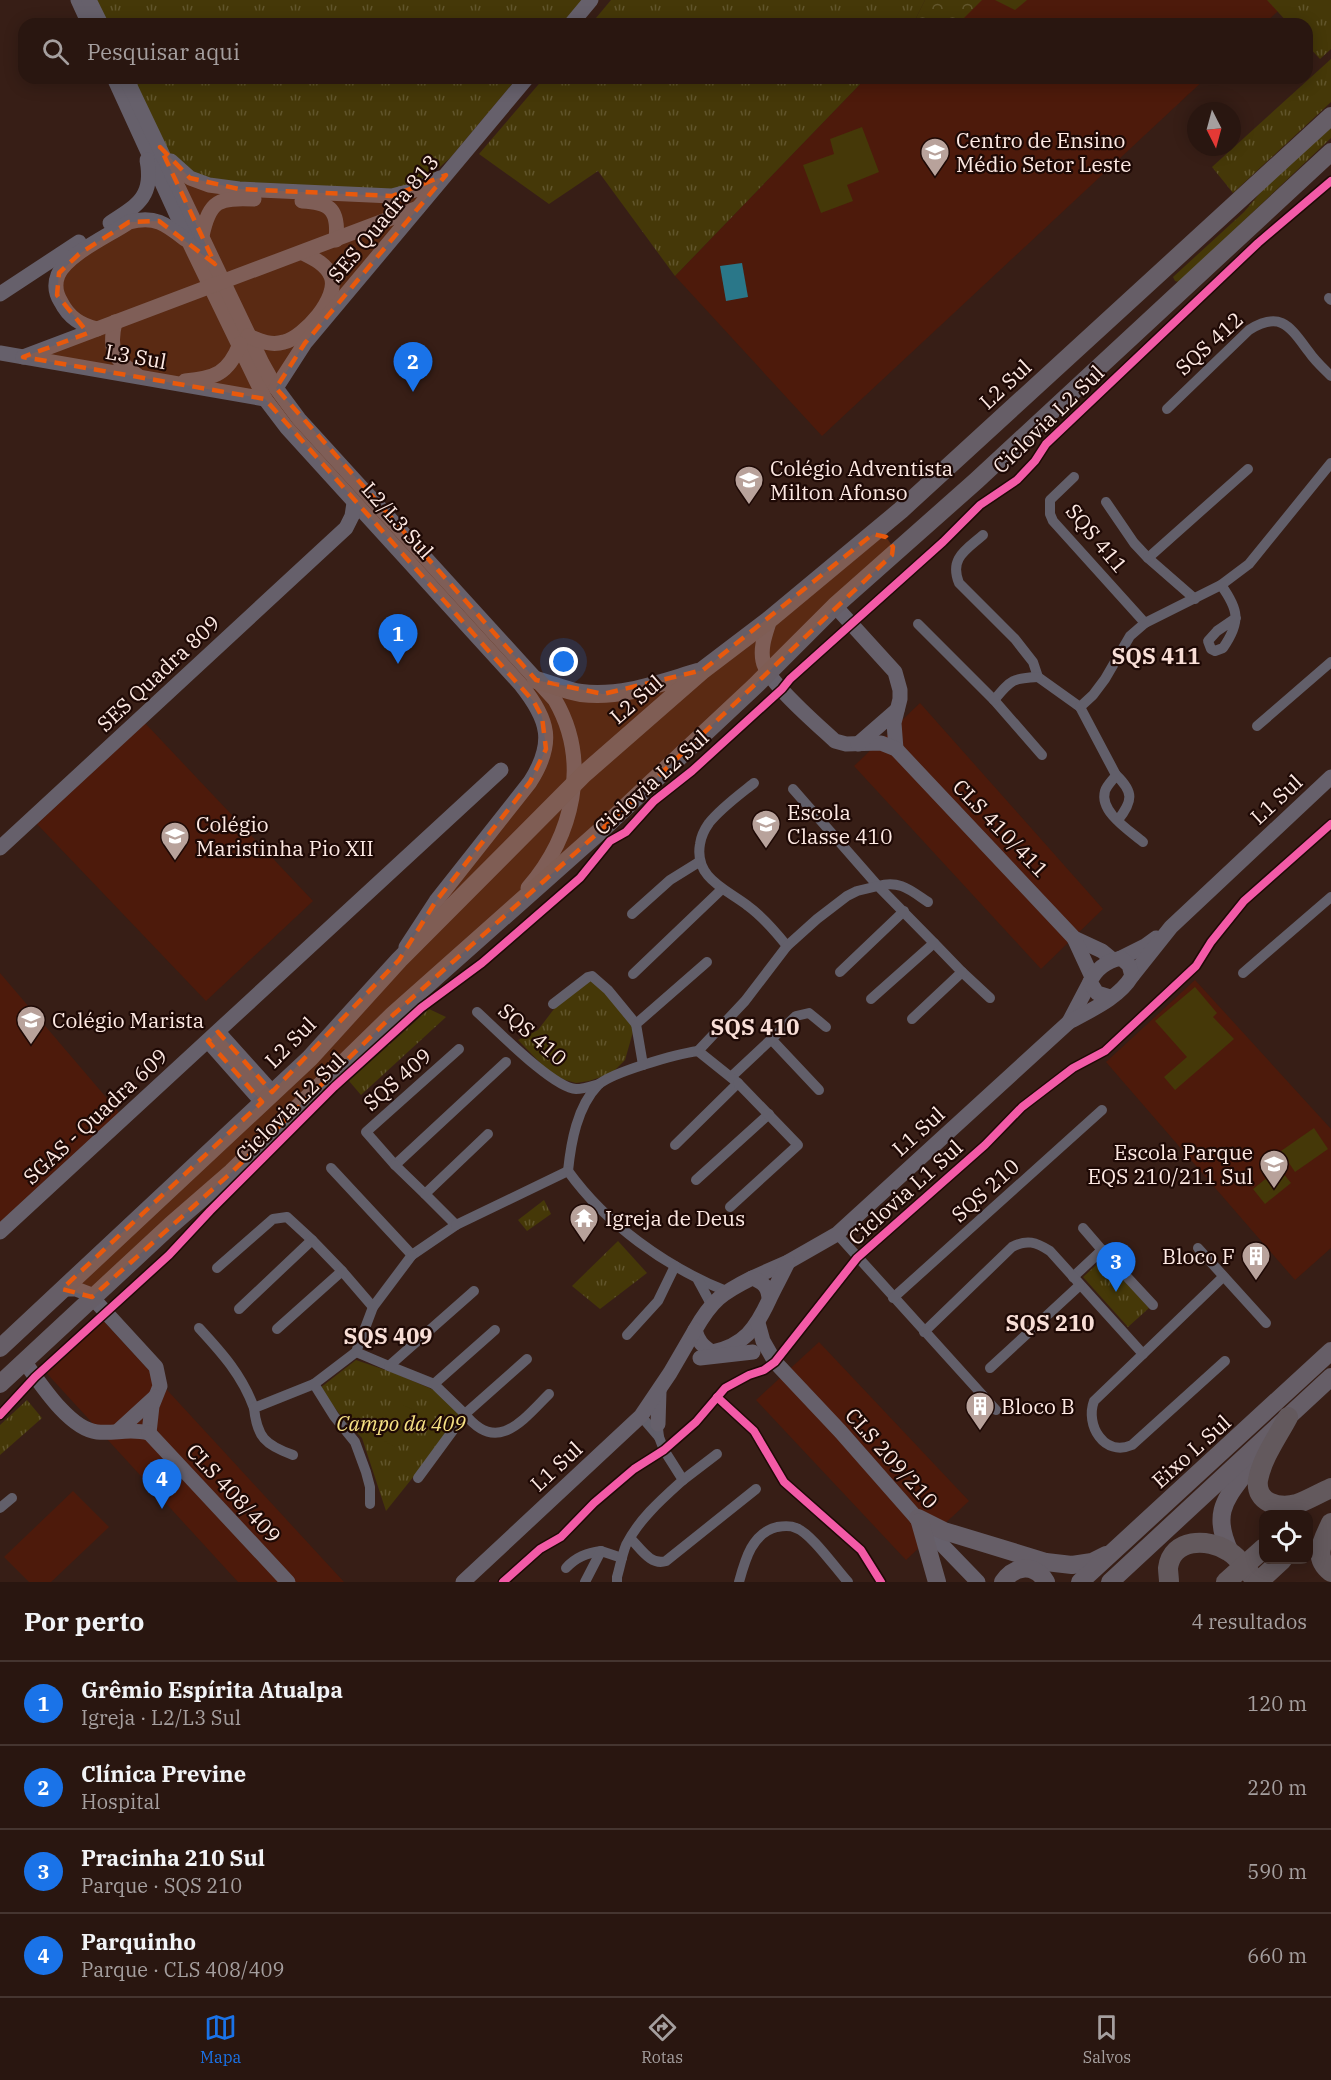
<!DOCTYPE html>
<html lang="pt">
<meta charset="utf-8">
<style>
body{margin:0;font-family:"IBM Plex Serif",serif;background:#35231e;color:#f1f3f6}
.controls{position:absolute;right:18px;bottom:18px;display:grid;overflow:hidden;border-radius:12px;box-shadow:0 3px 15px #0003}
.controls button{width:54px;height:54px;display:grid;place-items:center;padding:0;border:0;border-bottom:2px solid #453530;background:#291610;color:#f1f3f6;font:30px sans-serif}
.compass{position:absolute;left:1187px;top:102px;width:54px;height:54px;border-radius:50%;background:#291610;box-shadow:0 3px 15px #0003;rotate:174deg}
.you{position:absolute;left:564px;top:662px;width:21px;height:21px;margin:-15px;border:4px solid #fff;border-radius:50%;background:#1a73e8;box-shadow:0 0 0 9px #1a73e833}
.badge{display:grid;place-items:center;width:39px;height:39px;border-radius:50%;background:#1a73e8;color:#fff;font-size:20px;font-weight:700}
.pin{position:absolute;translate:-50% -50px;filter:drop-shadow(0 2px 3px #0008)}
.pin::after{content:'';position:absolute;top:32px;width:21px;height:18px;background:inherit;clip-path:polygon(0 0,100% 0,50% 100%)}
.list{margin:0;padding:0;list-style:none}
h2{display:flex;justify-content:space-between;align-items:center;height:78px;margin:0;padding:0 24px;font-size:26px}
h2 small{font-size:20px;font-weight:400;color:#a59f9f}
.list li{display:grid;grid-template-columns:39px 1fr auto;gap:18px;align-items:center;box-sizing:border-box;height:84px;padding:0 24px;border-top:2px solid #453530}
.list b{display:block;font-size:22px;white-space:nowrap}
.list p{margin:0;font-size:20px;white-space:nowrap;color:#a59f9f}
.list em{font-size:20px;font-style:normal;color:#a59f9f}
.icon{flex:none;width:33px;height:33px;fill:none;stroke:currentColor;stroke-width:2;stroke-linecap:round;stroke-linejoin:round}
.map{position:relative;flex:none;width:1331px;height:1582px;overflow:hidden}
.search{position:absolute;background:#291610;box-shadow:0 3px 15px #0003;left:18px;right:18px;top:18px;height:66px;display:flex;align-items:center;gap:15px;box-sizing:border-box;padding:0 21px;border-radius:18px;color:#a59f9f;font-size:22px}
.sheet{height:414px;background:#291610}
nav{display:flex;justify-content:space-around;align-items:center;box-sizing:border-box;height:84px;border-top:2px solid #453530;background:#291610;font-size:16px;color:#a59f9f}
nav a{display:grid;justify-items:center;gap:3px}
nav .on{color:#1a73e8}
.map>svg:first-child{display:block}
</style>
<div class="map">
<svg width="1331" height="1582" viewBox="0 0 1331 1582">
<defs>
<pattern id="grass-tufts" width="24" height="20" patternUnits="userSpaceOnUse" patternTransform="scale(1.5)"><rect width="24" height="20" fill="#453808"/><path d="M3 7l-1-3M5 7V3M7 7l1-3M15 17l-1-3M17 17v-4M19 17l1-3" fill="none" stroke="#61552c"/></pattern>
<pattern id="forest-crowns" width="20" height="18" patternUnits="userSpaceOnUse" patternTransform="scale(1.5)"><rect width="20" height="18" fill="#453808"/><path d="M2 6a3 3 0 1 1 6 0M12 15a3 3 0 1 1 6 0" fill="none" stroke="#61552c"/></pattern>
</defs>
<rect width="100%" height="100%" fill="#371e16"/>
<g fill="#4d1a0b">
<polygon points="942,0 1288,0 1289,1 1264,24 919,24"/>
<polygon points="866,78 1206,78 822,436 675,276"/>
<polygon points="920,703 1103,909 1041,969 854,766"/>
<polygon points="145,723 313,901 206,1001 37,824"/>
<polygon points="0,973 122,1116 0,1226"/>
<polygon points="1195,980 1331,1129 1331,1248 1295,1280 1106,1062"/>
<polygon points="98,1315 344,1582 238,1582 41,1367"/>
<polygon points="819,1342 969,1501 906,1560 756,1400"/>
<polygon points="73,1491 109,1527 51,1582 29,1582 4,1557"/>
</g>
<g fill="url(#grass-tufts)">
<polygon points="88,0 582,0 562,24 100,24"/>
<polygon points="611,0 925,0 913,24 591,24"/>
<polygon points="1267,0 1331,0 1331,49 1320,59 1307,45 1307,24 1289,24"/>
<polygon points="1331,59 1331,102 1233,193 1212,167"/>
<polygon points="126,78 517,78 451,157 430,176 392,191 233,187 176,167"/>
<polygon points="544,78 866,78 675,276 598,171 549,204 479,154"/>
<polygon points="1331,125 1331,138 1179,282 1175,281 1173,277 1244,212 1266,186"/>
<polygon points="591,977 630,1018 633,1032 625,1060 615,1070 604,1076 589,1081 576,1083 565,1080 549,1072 518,1040 538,1030 557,1005"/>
<polygon points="429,1009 446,1017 361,1095 349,1081"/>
<polygon points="544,1200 551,1214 527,1231 518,1220"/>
<polygon points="618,1241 647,1273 600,1309 572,1286"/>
<polygon points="1104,1258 1149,1308 1128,1327 1083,1277"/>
<polygon points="356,1360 394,1373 434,1390 462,1416 386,1511 362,1438 344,1420 320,1388"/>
<polygon points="27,1400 42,1418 0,1455 0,1425"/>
</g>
<g fill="url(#forest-crowns)">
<polygon points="925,0 982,0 958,24 913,24"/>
<polygon points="995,0 1027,0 1015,10"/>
</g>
<g fill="#453808">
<polygon points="862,127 879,172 847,185 853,201 821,213 803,165 834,154 830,139"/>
<polygon points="1195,987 1217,1013 1213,1017 1234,1039 1175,1090 1164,1077 1187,1057 1155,1021"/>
<polygon points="1314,1128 1328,1149 1295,1172 1281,1151"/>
<polygon points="1279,1168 1291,1183 1265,1204 1253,1189"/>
<polygon points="404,1405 421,1414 394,1447 377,1436"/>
</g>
<polygon fill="#2a7789" points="742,263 748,297 726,301 720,266"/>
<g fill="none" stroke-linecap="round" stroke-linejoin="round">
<g stroke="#625f6a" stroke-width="10">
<polyline points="1329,298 1331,300"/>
<path d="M1167 409 1249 330C1281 310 1290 327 1309 352 1315 361 1323 368 1331 376"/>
<polyline points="1074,477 1050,500 1050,514 1053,521 1145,623"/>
<polyline points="1106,502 1134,543 1148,558 1195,599"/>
<path d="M983 535C966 550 949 558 959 583L1015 639 1033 662 1038 677 1080 707"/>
<polyline points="1148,558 1248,469"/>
<path d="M1221 585C1239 610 1241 622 1223 648L1215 651 1211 649 1208 641 1217 631 1236 618"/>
<polyline points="918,624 994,700 1042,755"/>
<path d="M994 700C1011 680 1012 678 1038 677"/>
<polyline points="1257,726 1331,662"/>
<polyline points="1116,775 1080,707 1093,695 1105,679 1130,636 1145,623 1221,585 1249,564 1331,463"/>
<path d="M754 783C739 795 721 808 709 823 704 830 701 837 700 844 694 878 726 889 748 906 763 917 775 931 787 946"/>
<path d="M793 789 878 886C900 880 910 890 928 902"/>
<path d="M1118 820C1133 801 1134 792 1116 775 1113 780 1107 785 1105 791 1099 812 1130 831 1143 842"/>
<polyline points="632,914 670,880 699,862"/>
<polyline points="840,972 904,911"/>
<polyline points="962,972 990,998"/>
<polyline points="1243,973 1331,897"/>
<polyline points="633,974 722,889"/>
<polyline points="553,1004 588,977 592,976 608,990 636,1024"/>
<path d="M477 1012C496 1029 553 1088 576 1089 583 1089 592 1086 599 1084"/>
<polyline points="912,1019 962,972 934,943"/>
<polyline points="771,1039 819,1090"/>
<polyline points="459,1049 366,1132 395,1165 506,1062"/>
<polyline points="698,1051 745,1001 787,946 817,919 847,896 857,891 878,886 934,943 871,999"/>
<polyline points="643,1065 636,1024 707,962"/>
<polyline points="731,1077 796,1016 809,1013 826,1027"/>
<polyline points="395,1165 425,1194 488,1134"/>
<polyline points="331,1168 412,1255 456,1225 425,1194"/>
<path d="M568 1171C571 1142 577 1107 598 1085 612 1072 677 1054 698 1051L738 1083 675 1145"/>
<path d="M568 1171C606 1224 666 1267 726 1291"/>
<polyline points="696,1180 769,1114"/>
<polyline points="730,1207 798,1145 738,1083"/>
<polyline points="456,1225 568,1171"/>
<polyline points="1083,1228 1102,1250"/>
<polyline points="837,1234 996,1410"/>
<polyline points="1198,1248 1266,1323"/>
<polyline points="217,1268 273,1219 287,1217 312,1240"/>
<polyline points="1073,1277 1102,1250 1153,1305"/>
<polyline points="698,1280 711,1304"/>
<polyline points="893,1298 1102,1110"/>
<polyline points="239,1309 312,1240 342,1271"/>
<path d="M199 1328C222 1353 242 1375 254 1408"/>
<polyline points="277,1329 342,1271 373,1307"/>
<path d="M924 1332 1012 1247C1027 1239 1036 1242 1050 1251L1143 1354 1223 1277"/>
<polyline points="627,1335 658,1301 675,1266"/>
<polyline points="356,1352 389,1366"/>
<path d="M1143 1354 1094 1401C1085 1425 1104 1457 1132 1445L1225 1361"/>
<path d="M527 1359 465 1414C497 1455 523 1420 549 1394"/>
<polyline points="990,1368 1080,1285"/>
<polyline points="434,1384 389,1366 474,1291"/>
<polyline points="641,1416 659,1437"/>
<path d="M293 1455C265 1445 257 1437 254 1408L314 1384"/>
<polyline points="418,1478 465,1414 434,1384 495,1330"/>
<polyline points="683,1480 717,1454"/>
<polyline points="370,1504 370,1487 366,1472 355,1442 334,1416 314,1384 356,1352 373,1307 412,1255"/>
<polyline points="0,1508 12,1498"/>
<path d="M631 1539C641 1549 651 1566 666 1561L756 1489"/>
<path d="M566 1568C576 1557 587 1553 601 1551"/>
<polyline points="585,1582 601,1551 622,1558"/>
<path d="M617 1582V1577C620 1567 622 1555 626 1545 639 1519 662 1499 683 1480L664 1450 659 1437 657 1420"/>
<path d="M739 1582C745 1560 752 1533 777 1527 783 1526 790 1525 796 1528 811 1533 836 1569 848 1582"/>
</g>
<g stroke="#66606b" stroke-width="15">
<polyline points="78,0 89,24"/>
<polyline points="89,0 101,24"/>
<polyline points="571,24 591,0"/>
<path d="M114 78 189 242 265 399 287 428 521 685C549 720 555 743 530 782L436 901 406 947"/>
<path d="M126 78 262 363 276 388 299 419 555 700C591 762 573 836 528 888"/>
<polyline points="171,161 190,178 209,185 239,189 392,196 415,190 440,178"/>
<path d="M302 201C331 202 339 211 336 240"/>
<path d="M110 223C138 205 154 196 147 160"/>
<path d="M202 236C210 199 219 198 254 199"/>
<polyline points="0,294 79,242"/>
<path d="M115 322C108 351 115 360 138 376"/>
<path d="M97 329C81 325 69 318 61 302 56 294 54 285 58 275 67 254 110 235 129 222 155 215 166 224 185 239"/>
<path d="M248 336C260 341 271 346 284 342 304 337 340 297 331 276 326 264 313 258 303 253"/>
<polyline points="0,353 265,399"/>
<polyline points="23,357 418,208"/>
<path d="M185 381C215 378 228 374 240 344"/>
<polyline points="276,388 305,343 527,78"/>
<polyline points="835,606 895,672 900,690 900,699 894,723 896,749"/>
<path d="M770 619C766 633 760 646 763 661 766 681 818 725 835 741L846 744 881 743 896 749 1074 938 1102 951 1113 960"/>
<polyline points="858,744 897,710"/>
<polyline points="0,848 346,528 352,516 354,503"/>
<polyline points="1074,938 1092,977"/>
<polyline points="1121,958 1145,946 1156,938"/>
<polyline points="1132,976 1171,927 1331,777"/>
<polyline points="1069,1022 1090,982"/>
<polyline points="218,1032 272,1092"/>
<polyline points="208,1041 262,1102"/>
<polyline points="0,1232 501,770"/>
<path d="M752 1278 788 1262 837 1234 1069 1022C1091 1010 1119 998 1132 976L1129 965 1121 958C1107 961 1096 969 1090 982L1097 993 1110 997"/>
<polyline points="62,1289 76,1289 89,1294 156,1367 160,1386 152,1406 149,1433"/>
<path d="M769 1300C769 1287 763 1282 752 1278 722 1293 712 1300 695 1330 698 1341 702 1346 712 1352 744 1346 756 1328 769 1300 775 1287 782 1275 788 1262"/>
<polyline points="758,1323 763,1341 775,1362 840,1431 920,1522 978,1582"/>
<polyline points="700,1358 753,1352"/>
<path d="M24 1361C40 1383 69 1429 97 1432 115 1434 129 1428 149 1433"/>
<polyline points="658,1424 659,1391"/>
<polyline points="119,1430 155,1397"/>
<polyline points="149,1433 288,1582"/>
<polyline points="463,1582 641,1416 670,1373 695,1330"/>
</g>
<g stroke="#665e67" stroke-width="18">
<path d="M536 680C551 684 566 691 581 693 622 698 660 683 698 672"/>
<polyline points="0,1348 310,1058 399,960 584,774 703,670 770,619 901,510 1331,116"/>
<polyline points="0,1384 171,1225 232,1172 393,1015 599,832 755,686 835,606 976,481 1331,152"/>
<polyline points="918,1518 944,1531 1046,1562 1072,1565 1092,1562 1106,1555"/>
<polyline points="920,1522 937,1582"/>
<path d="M1230 1552C1207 1504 1235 1493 1257 1455"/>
<path d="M1003 1582C1015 1565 1035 1563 1046 1582"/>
<polyline points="1080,1582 1331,1351"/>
<polyline points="1110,1582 1331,1377"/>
</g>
<g stroke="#63595d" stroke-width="20">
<path d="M1288 1417C1278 1436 1262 1458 1258 1480 1255 1503 1279 1509 1297 1504 1308 1500 1320 1493 1331 1488"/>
<path d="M1331 1523C1323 1541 1312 1557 1331 1572"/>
<path d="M1169 1582C1169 1578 1168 1572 1168 1568 1172 1538 1208 1538 1228 1551 1239 1557 1248 1572 1257 1582"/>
<polyline points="1226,1582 1264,1548"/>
<polyline points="1258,1582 1282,1560"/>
</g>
<g stroke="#1e0905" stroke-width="11">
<g id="cycleway">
<polyline points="717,1397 754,1431 784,1482 861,1550 881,1582"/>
<polyline points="0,1415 35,1377 169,1255 210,1211 334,1087 421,1008 482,963 580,878 610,841 626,832 654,801 692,771 782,689 790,679 943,542 980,505 1017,480 1035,461 1046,444 1258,243 1331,181"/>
<polyline points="503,1582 540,1549 561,1537 594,1503 634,1469 664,1450 696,1422 725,1388 749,1375 764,1370 775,1362 857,1258 985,1145 1022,1107 1073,1068 1105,1051 1196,966 1211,942 1244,901 1331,824"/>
</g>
</g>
<use href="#cycleway" stroke="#f35aa7" stroke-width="8"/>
</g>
<path fill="#e8590c" fill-opacity="0.2" stroke="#e8590c" stroke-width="4.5" stroke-dasharray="12 8" stroke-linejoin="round" d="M160 147 190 178 239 189 392 196 446 175 305 343 276 388 536 680 603 694 703 670 873 534 886 537 893 547 892 555 599 832 393 1015 232 1172 92 1297 62 1289 262 1102 208 1041 218 1032 272 1092 399 960 436 901 530 782 546 749 542 717 534 702 265 399 23 357 88 333 57 295 59 273 79 254 129 222 159 221 215 264Z"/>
<defs>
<g id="university-pin" transform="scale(1.5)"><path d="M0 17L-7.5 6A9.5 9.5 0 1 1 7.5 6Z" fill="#b8a29b" stroke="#1e0905"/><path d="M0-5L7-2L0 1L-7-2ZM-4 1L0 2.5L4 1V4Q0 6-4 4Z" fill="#fff"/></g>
<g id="school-pin" transform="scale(1.5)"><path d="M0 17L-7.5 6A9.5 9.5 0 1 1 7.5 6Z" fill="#b8a29b" stroke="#1e0905"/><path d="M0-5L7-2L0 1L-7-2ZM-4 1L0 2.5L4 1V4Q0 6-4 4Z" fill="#fff"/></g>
<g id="temple-pin" transform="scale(1.5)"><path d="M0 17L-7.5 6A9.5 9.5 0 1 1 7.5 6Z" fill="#b8a29b" stroke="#1e0905"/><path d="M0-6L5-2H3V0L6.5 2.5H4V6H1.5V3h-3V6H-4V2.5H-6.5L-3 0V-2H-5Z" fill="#fff"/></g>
<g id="building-pin" transform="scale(1.5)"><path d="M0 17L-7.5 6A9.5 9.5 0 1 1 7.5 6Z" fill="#b8a29b" stroke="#1e0905"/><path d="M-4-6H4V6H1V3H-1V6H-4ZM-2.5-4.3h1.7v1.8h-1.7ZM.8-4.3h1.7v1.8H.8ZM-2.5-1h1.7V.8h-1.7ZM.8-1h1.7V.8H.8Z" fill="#fff"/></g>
</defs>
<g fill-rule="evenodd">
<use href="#university-pin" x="935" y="152"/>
<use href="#school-pin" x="749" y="480"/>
<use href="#school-pin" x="766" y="824"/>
<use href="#university-pin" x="175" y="836"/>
<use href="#university-pin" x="31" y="1020"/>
<use href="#school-pin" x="1274" y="1164"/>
<use href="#temple-pin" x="584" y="1218"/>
<use href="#building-pin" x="1256" y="1256"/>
<use href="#building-pin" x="980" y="1406"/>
</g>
<g text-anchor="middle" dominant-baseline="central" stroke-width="4.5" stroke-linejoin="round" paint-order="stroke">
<g font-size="21" fill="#fde9e3" stroke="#1e0905" text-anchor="start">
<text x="956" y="140">Centro de Ensino<tspan x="956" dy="24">Médio Setor Leste</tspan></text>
<text x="770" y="468">Colégio Adventista<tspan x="770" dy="24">Milton Afonso</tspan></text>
<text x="787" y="812">Escola<tspan x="787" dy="24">Classe 410</tspan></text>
<text x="196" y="824">Colégio<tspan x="196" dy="24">Maristinha Pio XII</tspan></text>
<text x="52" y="1020">Colégio Marista</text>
<text x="1253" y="1152" text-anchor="end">Escola Parque<tspan x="1253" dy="24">EQS 210/211 Sul</tspan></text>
<text x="605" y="1218">Igreja de Deus</text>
<text x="1235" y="1256" text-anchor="end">Bloco F</text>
<text x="1001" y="1406">Bloco B</text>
</g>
<g font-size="21" fill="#fde9e3" stroke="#1e0905">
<text transform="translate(383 218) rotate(-50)">SES Quadra 813</text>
<text transform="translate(1209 343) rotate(-42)">SQS 412</text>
<text transform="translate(136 356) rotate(10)">L3 Sul</text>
<text transform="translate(1005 384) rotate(-43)">L2 Sul</text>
<text transform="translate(1048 419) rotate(-44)">Ciclovia L2 Sul</text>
<text transform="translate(398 520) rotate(48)">L2/L3 Sul</text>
<text transform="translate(1097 538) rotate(50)">SQS 411</text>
<text transform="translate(158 673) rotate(-43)">SES Quadra 809</text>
<text transform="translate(636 699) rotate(-41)">L2 Sul</text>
<text transform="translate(651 782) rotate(-42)">Ciclovia L2 Sul</text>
<text transform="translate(1276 799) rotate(-43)">L1 Sul</text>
<text transform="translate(1001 828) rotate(46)">CLS 410/411</text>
<text transform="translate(533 1034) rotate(41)">SQS 410</text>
<text transform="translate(290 1042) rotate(-45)">L2 Sul</text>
<text transform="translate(397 1079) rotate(-41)">SQS 409</text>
<text transform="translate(290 1107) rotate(-45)">Ciclovia L2 Sul</text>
<text transform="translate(95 1116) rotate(-43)">SGAS - Quadra 609</text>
<text transform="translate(918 1131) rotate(-42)">L1 Sul</text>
<text transform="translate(985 1190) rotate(-42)">SQS 210</text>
<text transform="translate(905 1192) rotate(-42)">Ciclovia L1 Sul</text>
<text transform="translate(1191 1451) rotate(-42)">Eixo L Sul</text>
<text transform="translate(892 1458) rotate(48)">CLS 209/210</text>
<text transform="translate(556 1466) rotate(-43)">L1 Sul</text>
<text transform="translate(234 1493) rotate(47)">CLS 408/409</text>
</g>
<g font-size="21" font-style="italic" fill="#f6e184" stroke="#1e0905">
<text x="401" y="1423">Campo da 409</text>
</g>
<g font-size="22" font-weight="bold" fill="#f8ded6" stroke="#1e0905">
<text x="1156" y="655">SQS 411</text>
<text x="755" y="1026">SQS 410</text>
<text x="1050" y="1322">SQS 210</text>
<text x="388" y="1335">SQS 409</text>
</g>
</g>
</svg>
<div class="controls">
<button><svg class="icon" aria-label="locate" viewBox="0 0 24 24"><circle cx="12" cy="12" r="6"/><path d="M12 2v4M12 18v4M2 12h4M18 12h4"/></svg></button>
</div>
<svg class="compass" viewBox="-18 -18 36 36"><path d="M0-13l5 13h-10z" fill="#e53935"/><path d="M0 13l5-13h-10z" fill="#a59f9f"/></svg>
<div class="you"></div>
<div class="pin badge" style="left:398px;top:664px">1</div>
<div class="pin badge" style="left:413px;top:392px">2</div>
<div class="pin badge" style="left:1116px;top:1292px">3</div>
<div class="pin badge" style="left:162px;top:1509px">4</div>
<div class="search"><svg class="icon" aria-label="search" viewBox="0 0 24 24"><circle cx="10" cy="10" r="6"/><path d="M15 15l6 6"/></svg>Pesquisar aqui</div>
</div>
<section class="sheet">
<h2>Por perto<small>4 resultados</small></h2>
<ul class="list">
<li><span class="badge">1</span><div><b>Grêmio Espírita Atualpa</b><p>Igreja · L2/L3 Sul</p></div><em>120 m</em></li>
<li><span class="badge">2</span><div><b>Clínica Previne</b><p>Hospital</p></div><em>220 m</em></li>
<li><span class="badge">3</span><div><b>Pracinha 210 Sul</b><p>Parque · SQS 210</p></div><em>590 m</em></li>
<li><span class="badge">4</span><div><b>Parquinho</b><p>Parque · CLS 408/409</p></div><em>660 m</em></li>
</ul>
</section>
<nav>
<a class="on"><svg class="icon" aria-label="map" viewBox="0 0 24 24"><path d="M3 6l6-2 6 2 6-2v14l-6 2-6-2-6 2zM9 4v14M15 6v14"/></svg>Mapa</a>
<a><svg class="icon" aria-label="directions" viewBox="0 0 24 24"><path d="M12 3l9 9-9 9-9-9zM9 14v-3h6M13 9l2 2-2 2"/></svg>Rotas</a>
<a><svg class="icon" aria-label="saved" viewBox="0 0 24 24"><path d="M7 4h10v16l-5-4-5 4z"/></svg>Salvos</a>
</nav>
